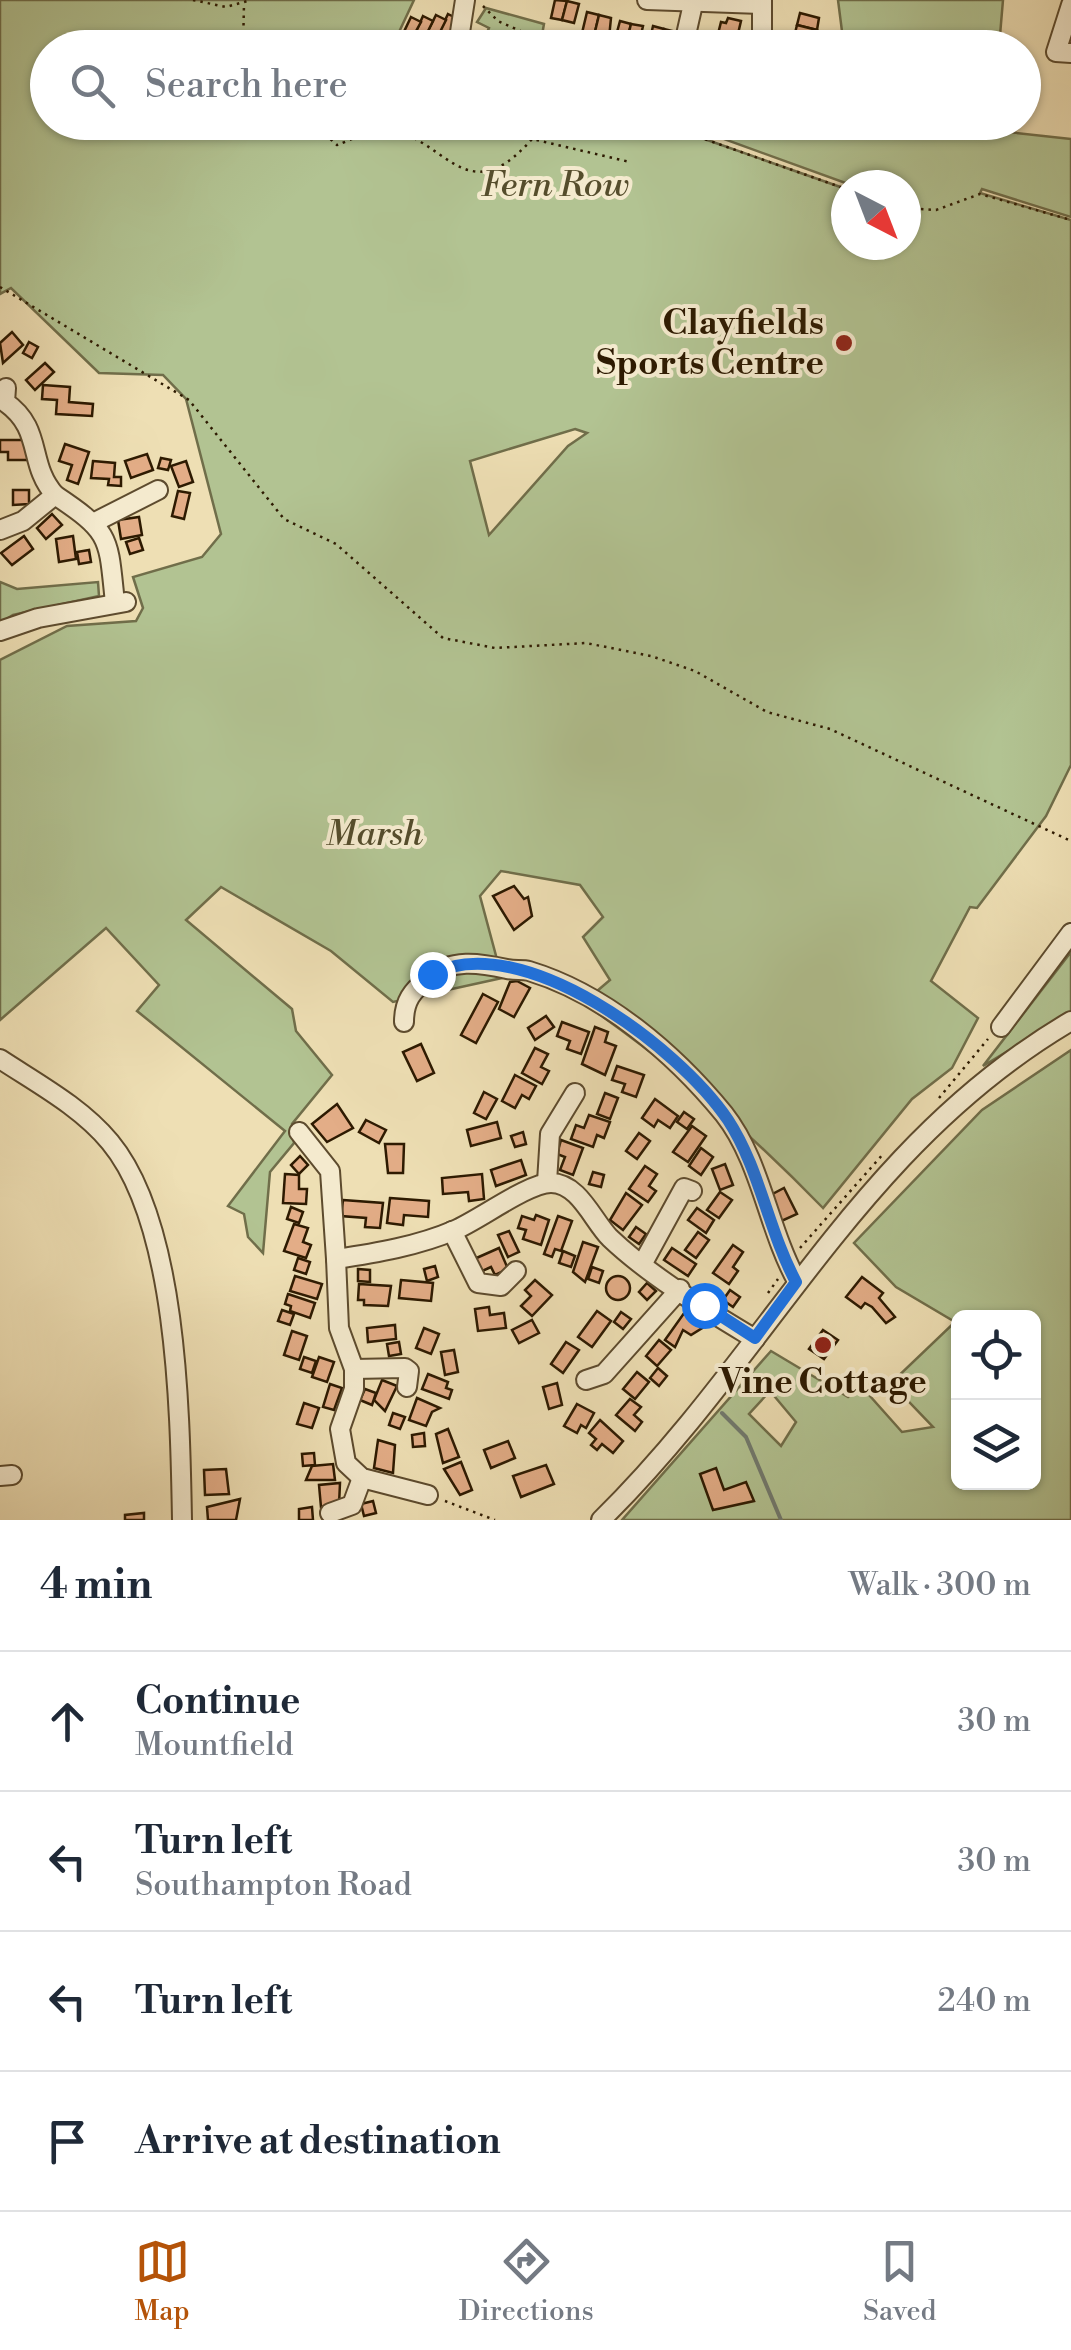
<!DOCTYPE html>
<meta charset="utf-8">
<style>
body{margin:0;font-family:"Libre Bodoni",serif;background:#f6f6f7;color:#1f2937}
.controls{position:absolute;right:30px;bottom:30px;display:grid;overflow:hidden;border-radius:15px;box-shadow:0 2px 8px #0004}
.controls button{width:90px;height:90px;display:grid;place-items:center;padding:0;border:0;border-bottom:2px solid #e0e1e3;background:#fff;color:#1f2937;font:50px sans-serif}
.compass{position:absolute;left:831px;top:170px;width:90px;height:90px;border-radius:50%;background:#fff;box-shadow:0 2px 8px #0004;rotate:138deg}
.stop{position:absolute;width:30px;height:30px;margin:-22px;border:8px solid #1a73e8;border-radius:50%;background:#fff}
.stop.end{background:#1a73e8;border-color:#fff;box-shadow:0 2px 10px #0008}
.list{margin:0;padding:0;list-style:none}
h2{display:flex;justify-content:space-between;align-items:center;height:130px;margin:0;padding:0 40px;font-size:42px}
h2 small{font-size:32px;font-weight:400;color:#747a83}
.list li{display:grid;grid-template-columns:65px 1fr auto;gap:30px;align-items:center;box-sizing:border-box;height:140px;padding:0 40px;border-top:2px solid #e0e1e3}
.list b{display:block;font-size:38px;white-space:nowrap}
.list p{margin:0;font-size:32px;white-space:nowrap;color:#747a83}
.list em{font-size:32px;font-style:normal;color:#747a83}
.icon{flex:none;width:55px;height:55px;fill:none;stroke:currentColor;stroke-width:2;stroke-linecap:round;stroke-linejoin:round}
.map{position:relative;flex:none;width:1071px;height:1520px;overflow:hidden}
.search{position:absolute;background:#fff;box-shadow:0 2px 8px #0004;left:30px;right:30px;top:30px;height:110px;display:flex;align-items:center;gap:25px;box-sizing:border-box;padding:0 35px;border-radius:55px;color:#747a83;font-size:38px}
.sheet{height:690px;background:#fff}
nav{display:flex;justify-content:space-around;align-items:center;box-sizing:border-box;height:140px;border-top:2px solid #e0e1e3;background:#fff;font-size:28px;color:#747a83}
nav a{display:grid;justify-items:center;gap:5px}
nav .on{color:#b45309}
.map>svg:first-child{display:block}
</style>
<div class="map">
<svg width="1071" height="1520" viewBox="0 0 1071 1520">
<rect width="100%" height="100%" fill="#eedfb4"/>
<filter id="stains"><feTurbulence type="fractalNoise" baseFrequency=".002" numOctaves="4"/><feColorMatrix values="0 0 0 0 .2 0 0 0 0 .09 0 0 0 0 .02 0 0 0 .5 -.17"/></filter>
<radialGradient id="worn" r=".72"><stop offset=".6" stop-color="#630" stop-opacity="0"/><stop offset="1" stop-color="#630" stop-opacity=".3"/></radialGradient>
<g fill="#b2c392" stroke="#706e4a" stroke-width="2.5" fill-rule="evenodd">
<path d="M0 0H414L392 47 48 48V122L645 123 643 128 648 123H675L696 136 846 189V245H906V185H851L680 123 1005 122 1008 132 1071 139V217L982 189 980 193 1071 220V765L1046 816 977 908 970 907 931 981 978 1018 952 1068 912 1099 823 1208C749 1132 671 1063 583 1003L610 980 583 937 603 917 580 885 501 871 480 896 502 978 393 1002 331 951 221 887 186 920 292 1009 296 1031 332 1075 292 1124 294 1143 270 1172 263 1253 248 1237 244 1214 228 1206 285 1131 137 1011 159 985 106 928 0 1020V660L67 626 136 621 143 608 133 577 202 557 221 534 186 399 163 375 99 373 11 288 0 294ZM575 429 587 433 568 446 489 535 470 461Z"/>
<polygon points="838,0 1003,0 999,47 844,47"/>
<polygon points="486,8 544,24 542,35 576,47 480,47 489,28 477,22"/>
<polygon points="0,582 17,589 98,582 99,596 13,615 0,623"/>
<polygon points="1071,952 1071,1013 983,1066"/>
<path d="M1071 1050V1520H622L771 1351 848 1397 861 1386 902 1432 933 1427 891 1383 955 1322 896 1287 854 1243 982 1110ZM958 1318H1034V1482H958ZM770 1391 796 1422 781 1446 749 1414Z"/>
</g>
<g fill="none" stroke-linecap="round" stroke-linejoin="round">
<polyline stroke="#717a6f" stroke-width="4" points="722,1413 746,1437 781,1520"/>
</g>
<g fill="#e3ad87" stroke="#2d1a01" stroke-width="2.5">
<polygon points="555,0 567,1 562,20 551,18"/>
<polygon points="567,1 579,4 574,23 562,20"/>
<polygon points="587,12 599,15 594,36 582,33"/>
<polygon points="800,13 819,18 817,30 797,25"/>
<polygon points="448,14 458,19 448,40 438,35"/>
<polygon points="436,15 446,20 436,40 426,35"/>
<polygon points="599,15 611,18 608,48 592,44"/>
<polygon points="423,16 433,21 423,41 414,36"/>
<polygon points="411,17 421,22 410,42 401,38"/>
<polygon points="728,18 741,21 737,38 718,34 721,22 726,23"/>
<polygon points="620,21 631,24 625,48 613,47"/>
<polygon points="631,24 643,26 638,48 625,48"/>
<polygon points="797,25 817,30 814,42 794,37"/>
<polygon points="653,26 664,29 660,48 648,48"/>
<polygon points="664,29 676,32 673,48 660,48"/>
<polygon points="713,33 737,38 735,48 711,45"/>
<polygon points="12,332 23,345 3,363 0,343"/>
<polygon points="29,342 38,347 32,358 23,353"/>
<polygon points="45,363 54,372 35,390 26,380"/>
<polygon points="43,385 70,387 69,402 93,404 92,416 56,414 57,400 42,399"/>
<polygon points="0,440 30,440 30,460 8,460 8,452 0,452"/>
<polygon points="65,444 89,452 78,484 67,480 72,465 59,461"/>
<polygon points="147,454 153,470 131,478 125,461"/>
<polygon points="161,458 171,460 168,470 158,468"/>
<polygon points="93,461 115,463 114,477 121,477 121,486 108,485 109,479 91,478"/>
<polygon points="186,461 193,482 179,487 171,466"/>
<polygon points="13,490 29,490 29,504 13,505"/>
<polygon points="178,491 190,493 184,519 172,516"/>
<polygon points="52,514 62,525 46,539 37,528"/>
<polygon points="139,517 142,535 121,539 118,520"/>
<polygon points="24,536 33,549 12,565 1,553"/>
<polygon points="73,536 76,559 59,562 56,539"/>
<polygon points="139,538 143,550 130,554 126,542"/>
<polygon points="89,550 91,562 79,564 77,552"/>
<polygon points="514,886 524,899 528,897 532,916 514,930 493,896"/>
<polygon points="517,981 530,988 514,1017 499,1009 510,982"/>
<polygon points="483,994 498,1002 476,1043 461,1035"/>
<polygon points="546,1016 554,1027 535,1040 528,1028"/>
<polygon points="562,1022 589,1032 581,1054 567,1049 570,1041 557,1036"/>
<polygon points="595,1027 608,1032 605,1042 616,1046 605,1075 582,1064"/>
<polygon points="421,1044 434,1073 417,1081 403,1052"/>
<polygon points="535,1048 548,1054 541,1067 549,1071 542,1084 522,1073"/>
<polygon points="617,1066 644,1075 636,1097 622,1092 625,1084 612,1080"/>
<polygon points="515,1075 536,1086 529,1099 522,1095 515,1108 502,1101"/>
<polygon points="484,1092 497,1099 486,1119 474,1113"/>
<polygon points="605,1093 618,1098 610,1119 597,1114"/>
<polygon points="655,1099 678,1116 670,1128 658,1120 654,1127 642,1118"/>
<polygon points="337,1104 353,1128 327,1142 312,1124"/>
<polygon points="684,1112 694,1119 687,1129 677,1122"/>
<polygon points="589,1115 610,1122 604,1138 597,1135 593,1147 571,1139 576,1125 584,1128"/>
<polygon points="366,1120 386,1130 379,1143 359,1132"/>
<polygon points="497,1122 501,1138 471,1146 467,1130"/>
<polygon points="692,1126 706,1136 688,1162 673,1152"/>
<polygon points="523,1132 526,1144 515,1147 511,1136"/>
<polygon points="639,1133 650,1141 637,1159 626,1151"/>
<polygon points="561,1140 583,1148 573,1175 560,1170 565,1157 557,1154"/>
<polygon points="385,1144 404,1144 403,1173 388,1173"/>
<polygon points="701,1148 713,1157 701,1175 689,1166"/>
<polygon points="300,1156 308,1165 299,1174 291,1165"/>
<polygon points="521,1160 526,1175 496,1186 491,1170"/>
<polygon points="725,1164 733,1185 720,1190 712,1169"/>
<polygon points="645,1166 657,1174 649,1186 656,1191 648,1202 629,1189"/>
<polygon points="593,1172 604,1175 601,1187 589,1184"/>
<polygon points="285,1174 299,1175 299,1189 307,1189 306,1204 283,1203"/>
<polygon points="482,1174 484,1199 469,1201 468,1192 443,1194 442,1178"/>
<polygon points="784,1188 797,1214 777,1223 765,1198"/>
<polygon points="720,1192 732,1200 719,1218 707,1210"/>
<polygon points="626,1193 642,1205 623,1230 610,1220"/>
<polygon points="390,1198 429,1201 428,1217 404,1215 403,1225 387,1223"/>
<polygon points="343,1200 383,1203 380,1228 365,1227 366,1218 341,1216"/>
<polygon points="291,1207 303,1212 299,1223 287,1219"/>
<polygon points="697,1208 714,1220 706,1233 688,1220"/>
<polygon points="536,1215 549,1220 541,1245 523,1239 526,1230 518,1228 522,1216 534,1220"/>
<polygon points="558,1216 572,1221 561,1251 555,1249 552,1257 544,1254"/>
<polygon points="294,1224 308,1228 303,1242 311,1245 306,1258 284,1251"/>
<polygon points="636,1227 646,1234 639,1244 629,1237"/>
<polygon points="509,1231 519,1252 508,1257 498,1235"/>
<polygon points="698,1232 709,1240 696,1258 685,1250"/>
<polygon points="583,1242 598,1247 585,1282 573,1272"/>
<polygon points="733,1245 743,1252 733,1267 738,1271 729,1284 713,1273"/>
<polygon points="499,1248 508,1269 495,1275 491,1267 478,1273 472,1260"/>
<polygon points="672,1248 696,1264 688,1276 664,1260"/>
<polygon points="563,1251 575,1256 571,1267 559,1263"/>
<polygon points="298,1258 310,1262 306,1274 294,1270"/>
<polygon points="435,1266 438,1277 427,1281 424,1269"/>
<polygon points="592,1267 603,1271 599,1283 588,1279"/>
<polygon points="358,1269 370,1270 370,1282 358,1281"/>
<polygon points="295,1276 322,1284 317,1299 290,1291"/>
<circle cx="618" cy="1288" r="12"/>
<polygon points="862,1277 883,1293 879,1298 895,1317 886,1323 872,1307 865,1303 861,1308 846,1297"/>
<polygon points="401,1280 433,1283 431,1301 399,1298"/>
<polygon points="535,1280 552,1295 532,1316 521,1306 531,1296 525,1290"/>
<polygon points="647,1283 656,1291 647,1300 639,1292"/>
<polygon points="359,1284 391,1286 388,1306 364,1305 364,1300 358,1300"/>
<polygon points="730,1290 740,1297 733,1307 723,1300"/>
<polygon points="288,1294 315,1303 310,1318 290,1311 291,1306 285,1304"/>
<polygon points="489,1307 490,1315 504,1313 506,1328 478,1331 475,1309"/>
<polygon points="687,1309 707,1325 691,1335 683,1330 675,1347 665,1340"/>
<polygon points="282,1310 294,1314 290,1325 278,1321"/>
<polygon points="597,1311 611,1321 592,1347 578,1337"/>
<polygon points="621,1312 631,1319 623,1329 614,1322"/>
<polygon points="532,1320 539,1333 519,1343 512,1330"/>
<polygon points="395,1325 396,1339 368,1342 367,1328"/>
<polygon points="424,1328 439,1334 431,1354 416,1348"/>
<polygon points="823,1330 838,1340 824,1359 809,1349"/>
<polygon points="292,1331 307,1336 299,1360 284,1355"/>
<polygon points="659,1340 671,1350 657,1366 646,1356"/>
<polygon points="399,1342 401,1354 389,1356 387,1344"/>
<polygon points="566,1342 579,1350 563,1373 551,1364"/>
<polygon points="454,1350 458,1372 445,1375 441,1352"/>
<polygon points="304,1357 316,1361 312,1373 300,1369"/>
<polygon points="319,1357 334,1362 327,1382 312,1377"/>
<polygon points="658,1368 667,1376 659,1386 650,1378"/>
<polygon points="637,1372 649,1382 635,1399 623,1389"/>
<polygon points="428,1374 448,1382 446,1388 452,1390 449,1399 422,1389"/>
<polygon points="382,1380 397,1386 385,1411 374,1400"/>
<polygon points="557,1383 562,1405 549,1409 543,1387"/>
<polygon points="330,1384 342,1388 334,1410 323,1407"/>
<polygon points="365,1389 376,1393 372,1405 360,1400"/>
<polygon points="417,1398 440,1408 432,1412 426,1426 409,1420"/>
<polygon points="630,1399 641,1407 634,1415 642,1422 635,1431 616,1415"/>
<polygon points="304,1403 319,1408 312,1428 297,1424"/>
<polygon points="577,1404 594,1413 586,1428 581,1425 577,1433 564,1426"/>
<polygon points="393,1413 405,1417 400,1429 389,1425"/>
<polygon points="600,1420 623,1441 613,1453 602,1444 597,1450 591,1445 596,1439 589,1433"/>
<polygon points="448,1429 459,1457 443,1463 436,1434"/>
<polygon points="424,1433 425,1446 413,1447 412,1435"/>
<polygon points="378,1440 395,1445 393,1473 374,1468"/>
<polygon points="508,1441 515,1458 491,1468 484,1450"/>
<polygon points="314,1453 315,1465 303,1466 302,1454"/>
<polygon points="461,1462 472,1490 460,1495 444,1469"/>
<polygon points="333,1464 335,1480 306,1480 312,1466"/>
<polygon points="546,1465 554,1484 521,1497 513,1476"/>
<polygon points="716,1468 724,1490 746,1482 754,1501 713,1510 700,1474"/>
<polygon points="226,1469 229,1494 205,1495 204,1470"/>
<polygon points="340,1483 339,1505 321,1507 319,1485"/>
<polygon points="240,1499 236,1520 208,1520 207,1507"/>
<polygon points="373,1501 376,1513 364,1516 361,1504"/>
<polygon points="312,1507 313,1520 299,1520 299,1509"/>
<polygon points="144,1513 144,1520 125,1520 125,1515"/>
</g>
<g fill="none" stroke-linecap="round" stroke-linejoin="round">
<g stroke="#5d4b2e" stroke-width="22">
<g id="minor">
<polyline points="647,0 761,4"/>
<polyline points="762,0 762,40"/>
<polyline points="1071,5 1056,52 1071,53"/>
<polyline points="458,45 465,0"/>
<polyline points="683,48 693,4"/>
<path d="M6 388 5 402C44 429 27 464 55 495"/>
<polyline points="95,522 158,490"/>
<path d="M0 530 23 521 55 495C112 533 108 537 115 603"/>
<polyline points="0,631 38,618 126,602"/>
<path d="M404 1022C404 1001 412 991 428 978 451 958 480 963 507 969 515 971 522 969 529 971 605 994 674 1053 724 1114 761 1161 768 1229 797 1281"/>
<polyline points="1001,1027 1071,933"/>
<path d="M0 1059C38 1084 81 1107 110 1142 178 1224 180 1415 182 1520"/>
<polyline points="299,1132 330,1171 336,1259"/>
<polyline points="547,1182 550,1134 575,1093"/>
<polyline points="452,1231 478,1283 501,1286 516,1271"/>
<polyline points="643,1263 684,1188 692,1191"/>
<polyline points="354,1369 405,1368 409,1371 407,1387"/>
<polyline points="586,1380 604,1374 680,1289"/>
<polyline points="0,1476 12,1475"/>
<path d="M428 1495 362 1478 346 1463 340 1429 354 1389V1369L339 1328 336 1259C376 1253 418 1246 455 1230 479 1220 528 1183 551 1183 579 1183 593 1221 610 1238 651 1277 707 1310 755 1339"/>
<polyline points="330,1513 352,1505 362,1478"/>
<path d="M601 1520C770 1354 858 1146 1071 1021"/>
</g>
</g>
<g stroke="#2d1a01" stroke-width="2.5" stroke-dasharray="2.5 5" stroke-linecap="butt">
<polyline points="193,0 226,7 251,0"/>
<polyline points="483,6 498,21 558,48"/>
<polyline points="243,48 244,4"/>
<path d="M291 122 316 126 337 145C349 141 368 130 381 130 443 129 463 218 532 139L630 162"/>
<polyline points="672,122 696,136 846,189"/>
<polyline points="906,208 936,210 980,194 1071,220"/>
<polyline points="0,287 189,400 284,519 336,544 443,638 495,648 586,643 651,656 695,671 767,712 830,729 1071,841"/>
<polyline points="939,1098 988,1039"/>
<polyline points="800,1248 884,1153"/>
<polyline points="768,1293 778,1279"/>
<polyline points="445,1501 495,1520"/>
</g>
<use href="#minor" stroke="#f4eace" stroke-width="18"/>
</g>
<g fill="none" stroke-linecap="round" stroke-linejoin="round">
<path stroke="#1a73e8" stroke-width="12" d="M432 974C521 928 679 1047 728 1120 760 1169 768 1230 796 1282L755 1338 704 1305"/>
</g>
<g fill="#8f2418" stroke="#f4eace" stroke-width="4">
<circle cx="844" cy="343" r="10"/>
<circle cx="823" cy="1345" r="10"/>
</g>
<g text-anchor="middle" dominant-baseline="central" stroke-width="8" stroke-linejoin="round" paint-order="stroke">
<g font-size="35" font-style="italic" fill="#554d2c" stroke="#f4eace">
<text x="555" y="185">Fern Row</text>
<text x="374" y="834">Marsh</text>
</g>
<g font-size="35" font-weight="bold" fill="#2d1a01" stroke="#f4eace" text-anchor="end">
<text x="824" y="323">Clayfields<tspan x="824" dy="40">Sports Centre</tspan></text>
<text x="823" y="1382" text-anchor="middle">Vine Cottage</text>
</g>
</g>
<rect width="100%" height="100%" filter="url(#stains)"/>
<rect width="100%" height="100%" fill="url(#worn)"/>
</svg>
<div class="controls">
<button><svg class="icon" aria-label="locate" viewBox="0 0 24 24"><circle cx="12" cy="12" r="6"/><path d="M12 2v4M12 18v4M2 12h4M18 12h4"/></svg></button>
<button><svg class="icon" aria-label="layers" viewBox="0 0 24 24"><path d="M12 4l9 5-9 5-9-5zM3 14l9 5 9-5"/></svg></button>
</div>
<svg class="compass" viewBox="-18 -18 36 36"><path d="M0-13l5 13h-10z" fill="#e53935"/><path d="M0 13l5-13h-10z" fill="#747a83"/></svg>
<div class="stop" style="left:704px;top:1305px"></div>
<div class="stop end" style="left:432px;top:974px"></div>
<div class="search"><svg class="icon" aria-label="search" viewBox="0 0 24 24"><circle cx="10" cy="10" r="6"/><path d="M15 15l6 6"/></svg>Search here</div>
</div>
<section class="sheet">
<h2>4 min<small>Walk · 300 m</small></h2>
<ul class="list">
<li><svg class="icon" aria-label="ahead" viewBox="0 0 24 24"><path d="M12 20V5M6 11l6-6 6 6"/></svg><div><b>Continue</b><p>Mountfield</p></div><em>30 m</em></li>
<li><svg class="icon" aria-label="left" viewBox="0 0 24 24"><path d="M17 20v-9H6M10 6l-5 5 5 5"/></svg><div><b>Turn left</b><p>Southampton Road</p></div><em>30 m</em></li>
<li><svg class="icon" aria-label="left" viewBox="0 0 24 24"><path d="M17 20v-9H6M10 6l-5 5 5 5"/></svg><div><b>Turn left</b></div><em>240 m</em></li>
<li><svg class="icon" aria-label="arrive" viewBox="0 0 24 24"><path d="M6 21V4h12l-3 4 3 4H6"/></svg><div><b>Arrive at destination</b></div></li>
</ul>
</section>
<nav>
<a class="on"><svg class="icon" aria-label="map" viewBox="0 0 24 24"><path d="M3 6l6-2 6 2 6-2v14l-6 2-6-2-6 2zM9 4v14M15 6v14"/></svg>Map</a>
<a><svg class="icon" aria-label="directions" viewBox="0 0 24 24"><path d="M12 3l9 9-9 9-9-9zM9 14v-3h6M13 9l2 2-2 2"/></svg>Directions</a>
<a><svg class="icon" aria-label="saved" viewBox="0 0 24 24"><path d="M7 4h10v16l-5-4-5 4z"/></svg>Saved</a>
</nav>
